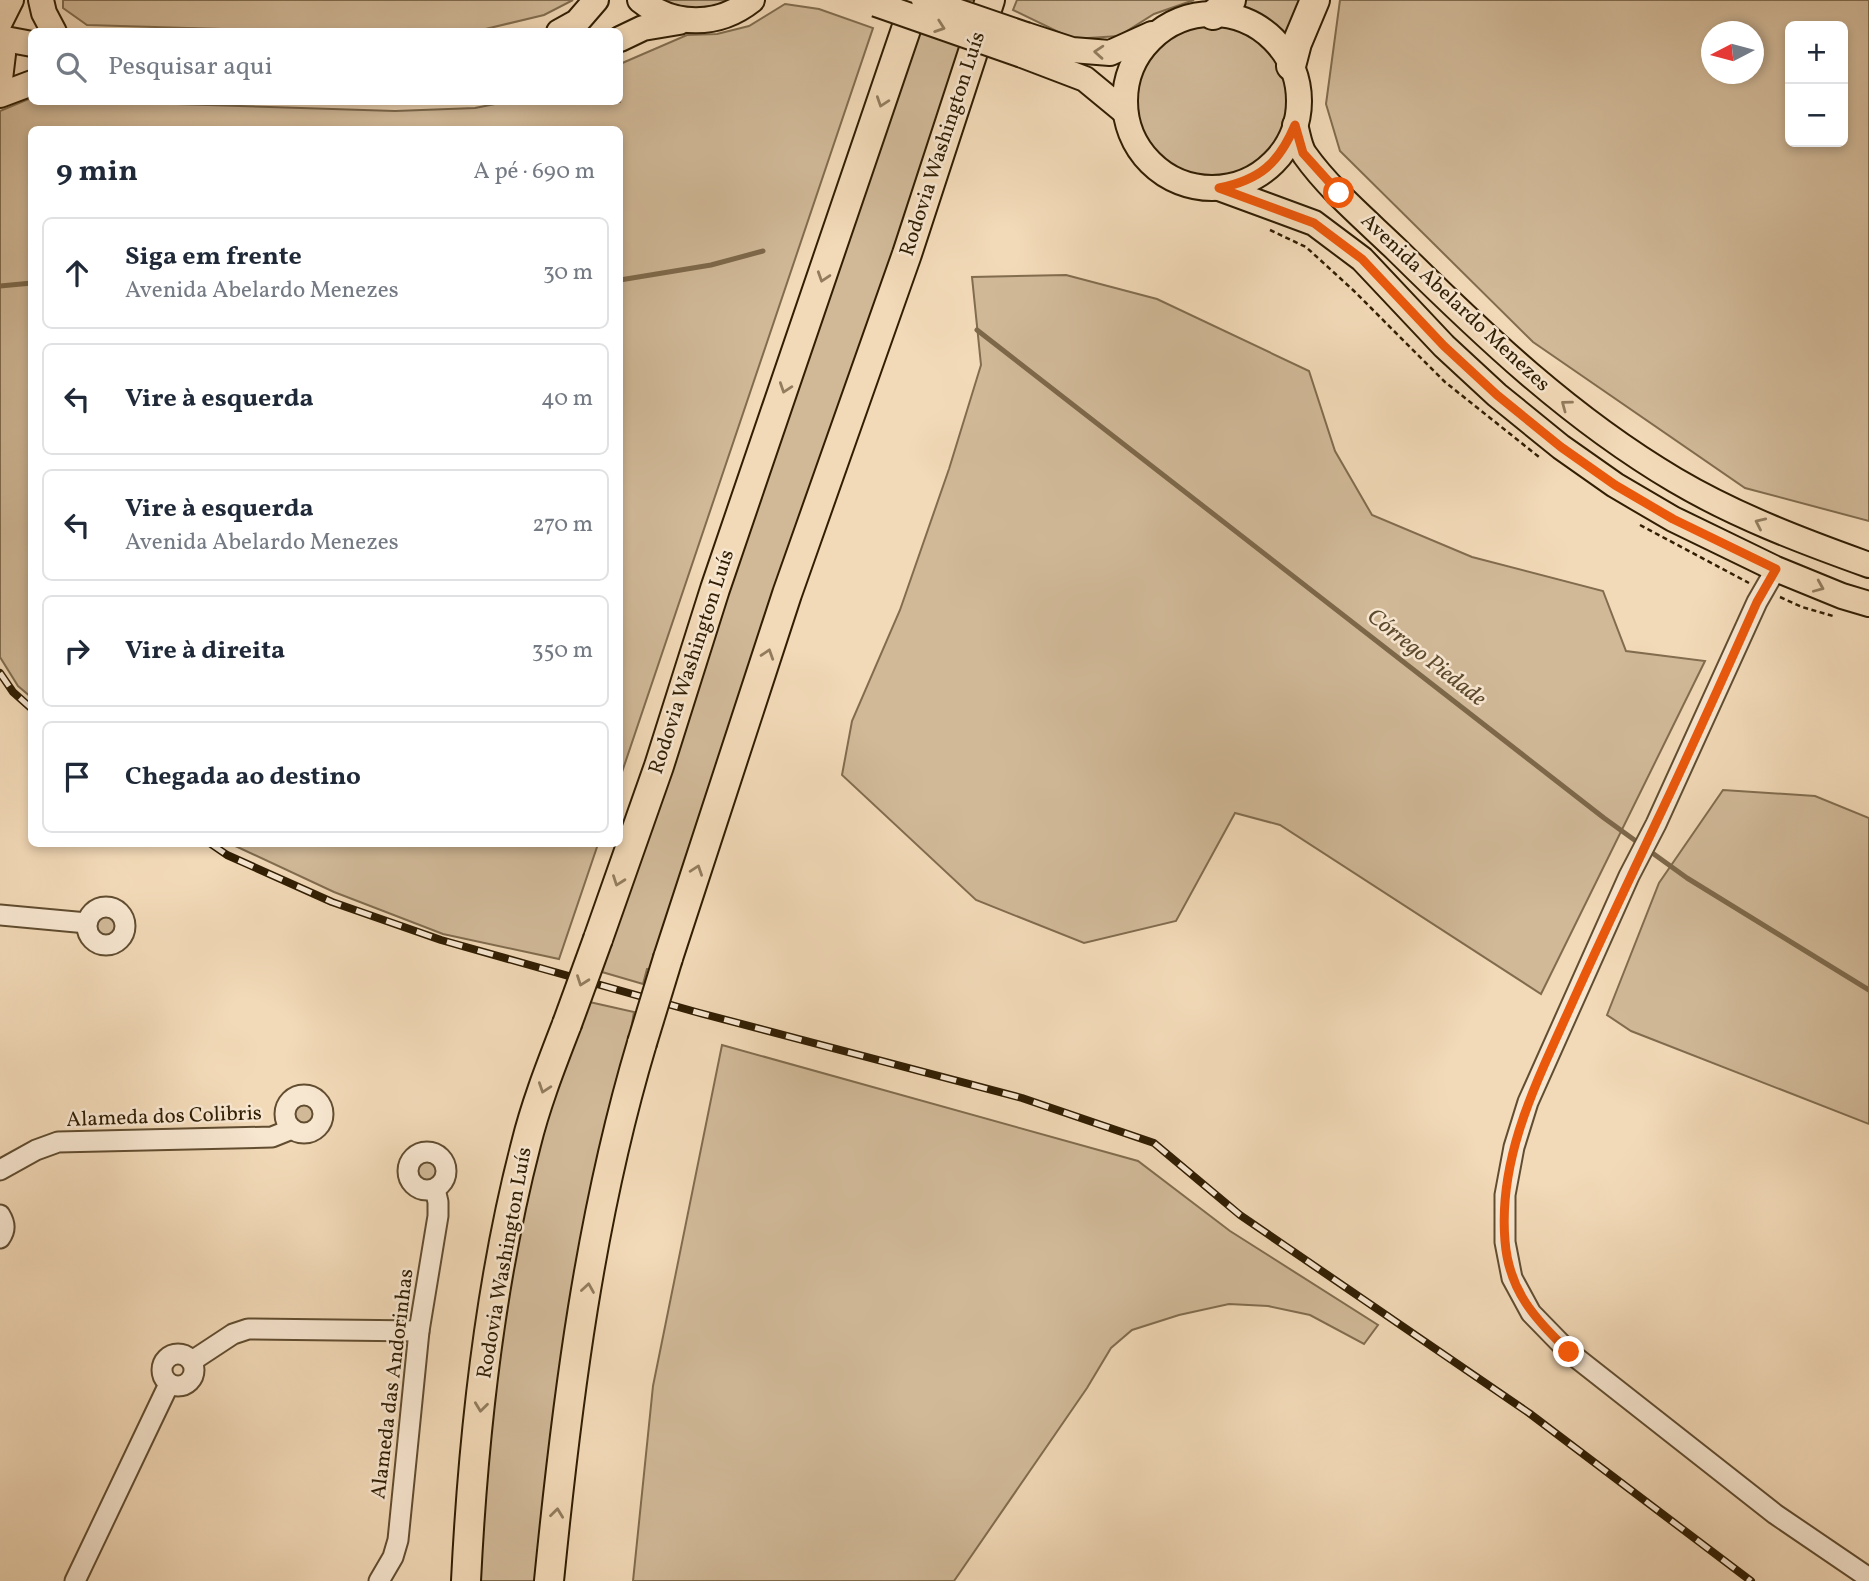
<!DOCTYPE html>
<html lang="pt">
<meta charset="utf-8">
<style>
body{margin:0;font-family:Vollkorn,serif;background:#f2f2f3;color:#1f2937}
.controls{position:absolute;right:21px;top:21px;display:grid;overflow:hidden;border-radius:10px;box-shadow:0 4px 10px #0003}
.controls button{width:63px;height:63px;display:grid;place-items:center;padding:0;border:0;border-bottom:2px solid #e0e1e3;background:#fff;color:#1f2937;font:35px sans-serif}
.compass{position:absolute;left:1701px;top:21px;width:63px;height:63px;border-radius:50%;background:#fff;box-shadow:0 4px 10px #0003;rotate:264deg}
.stop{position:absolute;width:21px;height:21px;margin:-16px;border:5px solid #ea580c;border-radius:50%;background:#fff}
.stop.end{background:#ea580c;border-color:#fff;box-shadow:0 2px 7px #0008}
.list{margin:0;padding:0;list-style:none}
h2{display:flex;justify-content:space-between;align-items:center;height:91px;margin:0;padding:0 28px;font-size:30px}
h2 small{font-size:23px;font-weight:400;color:#747a83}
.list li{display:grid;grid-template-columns:46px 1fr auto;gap:21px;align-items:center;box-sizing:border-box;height:112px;margin:0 14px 14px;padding:0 14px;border:2px solid #e0e1e3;border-radius:10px}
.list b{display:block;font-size:26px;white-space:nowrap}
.list p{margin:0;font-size:23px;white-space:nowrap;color:#747a83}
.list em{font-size:23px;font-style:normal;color:#747a83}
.icon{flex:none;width:38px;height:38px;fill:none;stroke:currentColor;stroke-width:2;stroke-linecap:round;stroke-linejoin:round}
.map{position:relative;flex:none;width:1869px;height:1581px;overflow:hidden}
.search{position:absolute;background:#fff;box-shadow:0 4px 10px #0003;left:28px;top:28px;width:595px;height:77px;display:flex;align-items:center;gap:18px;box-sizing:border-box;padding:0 24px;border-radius:10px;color:#747a83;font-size:26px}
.panel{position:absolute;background:#fff;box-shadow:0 4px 10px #0003;left:28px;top:126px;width:595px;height:721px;border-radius:10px}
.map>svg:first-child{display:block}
</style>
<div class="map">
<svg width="1869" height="1581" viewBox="0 0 1869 1581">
<rect width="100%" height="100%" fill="#f2d9b7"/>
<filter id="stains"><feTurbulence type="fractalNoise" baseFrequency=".00286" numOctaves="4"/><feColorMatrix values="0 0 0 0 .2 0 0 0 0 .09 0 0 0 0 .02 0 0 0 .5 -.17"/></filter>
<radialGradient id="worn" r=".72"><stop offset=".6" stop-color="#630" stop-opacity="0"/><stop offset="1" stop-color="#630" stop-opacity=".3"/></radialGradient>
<g fill="#d1b998" stroke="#816c4e" stroke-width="2" fill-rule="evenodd">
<polygon points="63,0 573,0 544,15 473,32 291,31 87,25 63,8"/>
<polygon points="653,0 739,0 689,13"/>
<polygon points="929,0 981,0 651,969 647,969 643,984 602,972 607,954 603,952"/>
<polygon points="1017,0 1194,0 1154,14 1119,36 1073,39 1013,10"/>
<path d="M1242 0H1310L1285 49C1269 31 1253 17 1229 12Z"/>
<path d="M1340 0H1869V521L1745 488 1533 342 1340 151 1326 104ZM1790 26H1843V142H1790ZM1712 32H1754V74H1712Z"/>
<polygon points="785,4 819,9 873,28 620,778 620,130 32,130 31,697 18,686 0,657 0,111 31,98 32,102 112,102 395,111 475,108 505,102 620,102 620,64 687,35 717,34 749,26"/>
<circle cx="1212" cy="101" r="79"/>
<polygon points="1066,275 1157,299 1309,371 1335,451 1372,515 1472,557 1603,591 1626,651 1705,661 1541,994 1280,825 1235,813 1176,921 1084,943 976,900 842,775 852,721 900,610 949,469 981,365 972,277"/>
<polygon points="1723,790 1815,796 1869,818 1869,1124 1631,1031 1607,1015 1659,883"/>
<polygon points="231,844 598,844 559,959 443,934 334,892"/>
<circle cx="106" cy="926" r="10"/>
<polygon points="585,1001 634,1012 540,1581 474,1581 501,1324 537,1140"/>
<polygon points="722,1045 1138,1161 1230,1231 1378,1325 1364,1344 1310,1315 1268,1306 1229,1304 1179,1315 1132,1330 1111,1348 1087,1388 954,1581 633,1581 653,1386"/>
<circle cx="304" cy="1114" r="10"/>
<circle cx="427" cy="1171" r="10"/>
</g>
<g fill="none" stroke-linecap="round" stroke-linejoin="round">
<g stroke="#7d684a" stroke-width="5">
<polyline points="620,280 711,265 763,251"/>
<polyline points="0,286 32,283"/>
<polyline points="977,330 1604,818 1687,878 1869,990"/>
</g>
<g stroke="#614d30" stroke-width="23">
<g id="minor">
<polyline points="1776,569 1757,602 1656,824 1629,876 1528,1102 1514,1147 1505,1195 1505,1242 1512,1278 1531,1313 1569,1352 1775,1514 1869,1578"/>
<circle cx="106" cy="926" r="19"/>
<polyline points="0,915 87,923"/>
<circle cx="304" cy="1114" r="19"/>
<circle cx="427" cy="1171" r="19"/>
<polyline points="0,1170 36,1150 58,1142 272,1137 292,1129"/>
<path d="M0 1215C5 1223 6 1230 0 1238"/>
<circle cx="178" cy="1370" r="16"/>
<polyline points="192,1361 233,1334 248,1329 419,1331"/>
<polyline points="75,1581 169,1384"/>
<polyline points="379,1581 393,1557 398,1540 419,1331 438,1216 438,1202 435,1189"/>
</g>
</g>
<g stroke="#311e03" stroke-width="28">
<g id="major">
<polyline points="41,0 44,13 54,32"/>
<path d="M640 0C674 27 718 27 752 0"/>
<circle cx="1212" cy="101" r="87"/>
<polyline points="0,22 11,0"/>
<polyline points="559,32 577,22 596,0"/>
<polyline points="1026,35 1072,50 1110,53 1152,34"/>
<polyline points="0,38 32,44"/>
<polyline points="620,39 643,28 679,22"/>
<polyline points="0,43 3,54 0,79"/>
<polyline points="1022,55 1085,79 1125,112"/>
<polyline points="0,95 32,83"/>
<path d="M1295 125C1298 134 1299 147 1305 155 1329 189 1367 221 1397 250 1483 335 1570 418 1675 480 1736 516 1802 541 1869 565"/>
<polyline points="1219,188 1314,223 1362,259 1444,346 1497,395 1561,447 1615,485 1673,519 1776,569 1842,596 1869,604"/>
</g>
</g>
<g stroke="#311e03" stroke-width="32">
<g id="highway">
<polyline points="1213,15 1231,0"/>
<polyline points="1291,66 1297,43 1315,0"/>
<polyline points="598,939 659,766 715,589 916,0"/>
<polyline points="668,958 787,594 907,254 990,0"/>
<path d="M466 1581C473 1439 490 1282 526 1144 536 1103 552 1063 567 1024"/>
<path d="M549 1581C567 1400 590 1217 642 1043"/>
</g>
</g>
<g stroke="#311e03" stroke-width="2.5" stroke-dasharray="5 3.5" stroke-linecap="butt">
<polyline points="1270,230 1306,247 1353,290 1445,382 1539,457"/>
<polyline points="1640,525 1749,583"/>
<polyline points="1780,597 1802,607 1833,616"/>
</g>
<use href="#minor" stroke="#f7e6d0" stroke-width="19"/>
<use href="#major" stroke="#f2d9b7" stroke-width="24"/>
<use href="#highway" stroke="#f2d9b7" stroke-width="28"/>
<g stroke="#311e03" stroke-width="8">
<g id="rail">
<polyline points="0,673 13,692 32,709"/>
<polyline points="211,844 227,855 332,902 441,940 696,1012 1022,1098 1154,1143 1240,1215 1529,1413 1751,1581"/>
</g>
</g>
<use href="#rail" stroke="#f7e6d0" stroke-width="5" stroke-dasharray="16" stroke-linecap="butt"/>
<g stroke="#311e03" stroke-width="28" stroke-linecap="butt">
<g id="major-bridge">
<polyline points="924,0 1026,35"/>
<polyline points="876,4 1022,55"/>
</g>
</g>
<g stroke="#311e03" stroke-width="32" stroke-linecap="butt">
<g id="highway-bridge">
<polyline points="567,1024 598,939"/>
<polyline points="642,1043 668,958"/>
</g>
</g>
<use href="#major-bridge" stroke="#f2d9b7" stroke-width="24"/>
<use href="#highway-bridge" stroke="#f2d9b7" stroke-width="28"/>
</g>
<defs><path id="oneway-chevron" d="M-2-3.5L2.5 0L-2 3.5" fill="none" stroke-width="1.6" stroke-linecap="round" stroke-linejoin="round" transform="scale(1.75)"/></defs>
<g stroke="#927c5d">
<use href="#oneway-chevron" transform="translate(940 27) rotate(19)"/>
<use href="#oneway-chevron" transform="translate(1099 52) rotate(-176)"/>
<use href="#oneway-chevron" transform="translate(882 102) rotate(109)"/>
<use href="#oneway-chevron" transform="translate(823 277) rotate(108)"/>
<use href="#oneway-chevron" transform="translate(785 388) rotate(109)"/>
<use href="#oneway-chevron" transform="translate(1566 405) rotate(-143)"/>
<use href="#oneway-chevron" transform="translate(1760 523) rotate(-155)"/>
<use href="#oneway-chevron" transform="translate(1819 587) rotate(23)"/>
<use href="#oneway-chevron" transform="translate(768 654) rotate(-72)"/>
<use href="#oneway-chevron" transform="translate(697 870) rotate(-71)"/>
<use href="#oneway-chevron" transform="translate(618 881) rotate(110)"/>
<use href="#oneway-chevron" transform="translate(582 981) rotate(110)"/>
<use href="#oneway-chevron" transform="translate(544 1088) rotate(109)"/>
<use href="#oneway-chevron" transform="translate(588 1288) rotate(-81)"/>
<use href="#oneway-chevron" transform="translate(481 1407) rotate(97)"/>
<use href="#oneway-chevron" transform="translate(557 1513) rotate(-83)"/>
</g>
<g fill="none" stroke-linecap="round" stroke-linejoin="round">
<path stroke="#ea580c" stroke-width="9" d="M1339 193 1303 153 1295 125C1279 163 1260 180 1219 188L1314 223 1362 259 1444 346 1497 395 1561 447 1615 485 1673 519 1776 569 1757 602C1724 676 1691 750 1656 823 1627 885 1597 947 1569 1010 1536 1083 1498 1158 1505 1241 1509 1292 1535 1318 1569 1352"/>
</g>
<g text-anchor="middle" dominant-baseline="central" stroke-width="5" stroke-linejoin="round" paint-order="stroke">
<g font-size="21" fill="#311e03" stroke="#f7e6d0">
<text transform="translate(943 144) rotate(-72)">Rodovia Washington Luís</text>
<text transform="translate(1455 303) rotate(43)">Avenida Abelardo Menezes</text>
<text transform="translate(692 662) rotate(-72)">Rodovia Washington Luís</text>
<text transform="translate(164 1117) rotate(-2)">Alameda dos Colibris</text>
<text transform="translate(505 1263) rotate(-80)">Rodovia Washington Luís</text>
<text transform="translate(393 1384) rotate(-83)">Alameda das Andorinhas</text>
</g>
<g font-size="23" font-style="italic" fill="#5d492d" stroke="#f7e6d0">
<text transform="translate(1426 658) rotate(38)">Córrego Piedade</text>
</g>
</g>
<rect width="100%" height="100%" filter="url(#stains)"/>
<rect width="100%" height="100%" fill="url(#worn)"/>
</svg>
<div class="controls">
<button>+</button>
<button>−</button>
</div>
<svg class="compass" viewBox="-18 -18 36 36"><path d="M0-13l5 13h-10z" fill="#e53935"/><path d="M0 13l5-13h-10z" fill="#747a83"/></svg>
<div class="stop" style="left:1339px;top:193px"></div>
<div class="stop end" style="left:1569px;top:1352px"></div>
<div class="search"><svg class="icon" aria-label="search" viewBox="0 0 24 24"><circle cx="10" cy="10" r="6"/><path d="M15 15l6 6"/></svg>Pesquisar aqui</div>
<section class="panel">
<h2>9 min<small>A pé · 690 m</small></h2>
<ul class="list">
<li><svg class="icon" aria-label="ahead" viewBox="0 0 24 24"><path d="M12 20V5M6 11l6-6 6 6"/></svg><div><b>Siga em frente</b><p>Avenida Abelardo Menezes</p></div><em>30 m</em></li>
<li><svg class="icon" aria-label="left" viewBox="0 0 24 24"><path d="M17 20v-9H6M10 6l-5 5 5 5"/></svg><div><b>Vire à esquerda</b></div><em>40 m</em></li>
<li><svg class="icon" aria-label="left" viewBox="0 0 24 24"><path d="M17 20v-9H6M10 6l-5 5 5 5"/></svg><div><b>Vire à esquerda</b><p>Avenida Abelardo Menezes</p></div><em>270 m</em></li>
<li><svg class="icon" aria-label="right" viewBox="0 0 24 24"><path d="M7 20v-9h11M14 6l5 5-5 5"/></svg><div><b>Vire à direita</b></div><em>350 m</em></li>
<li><svg class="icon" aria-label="arrive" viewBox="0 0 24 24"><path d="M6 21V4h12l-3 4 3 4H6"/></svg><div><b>Chegada ao destino</b></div></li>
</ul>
</section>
</div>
